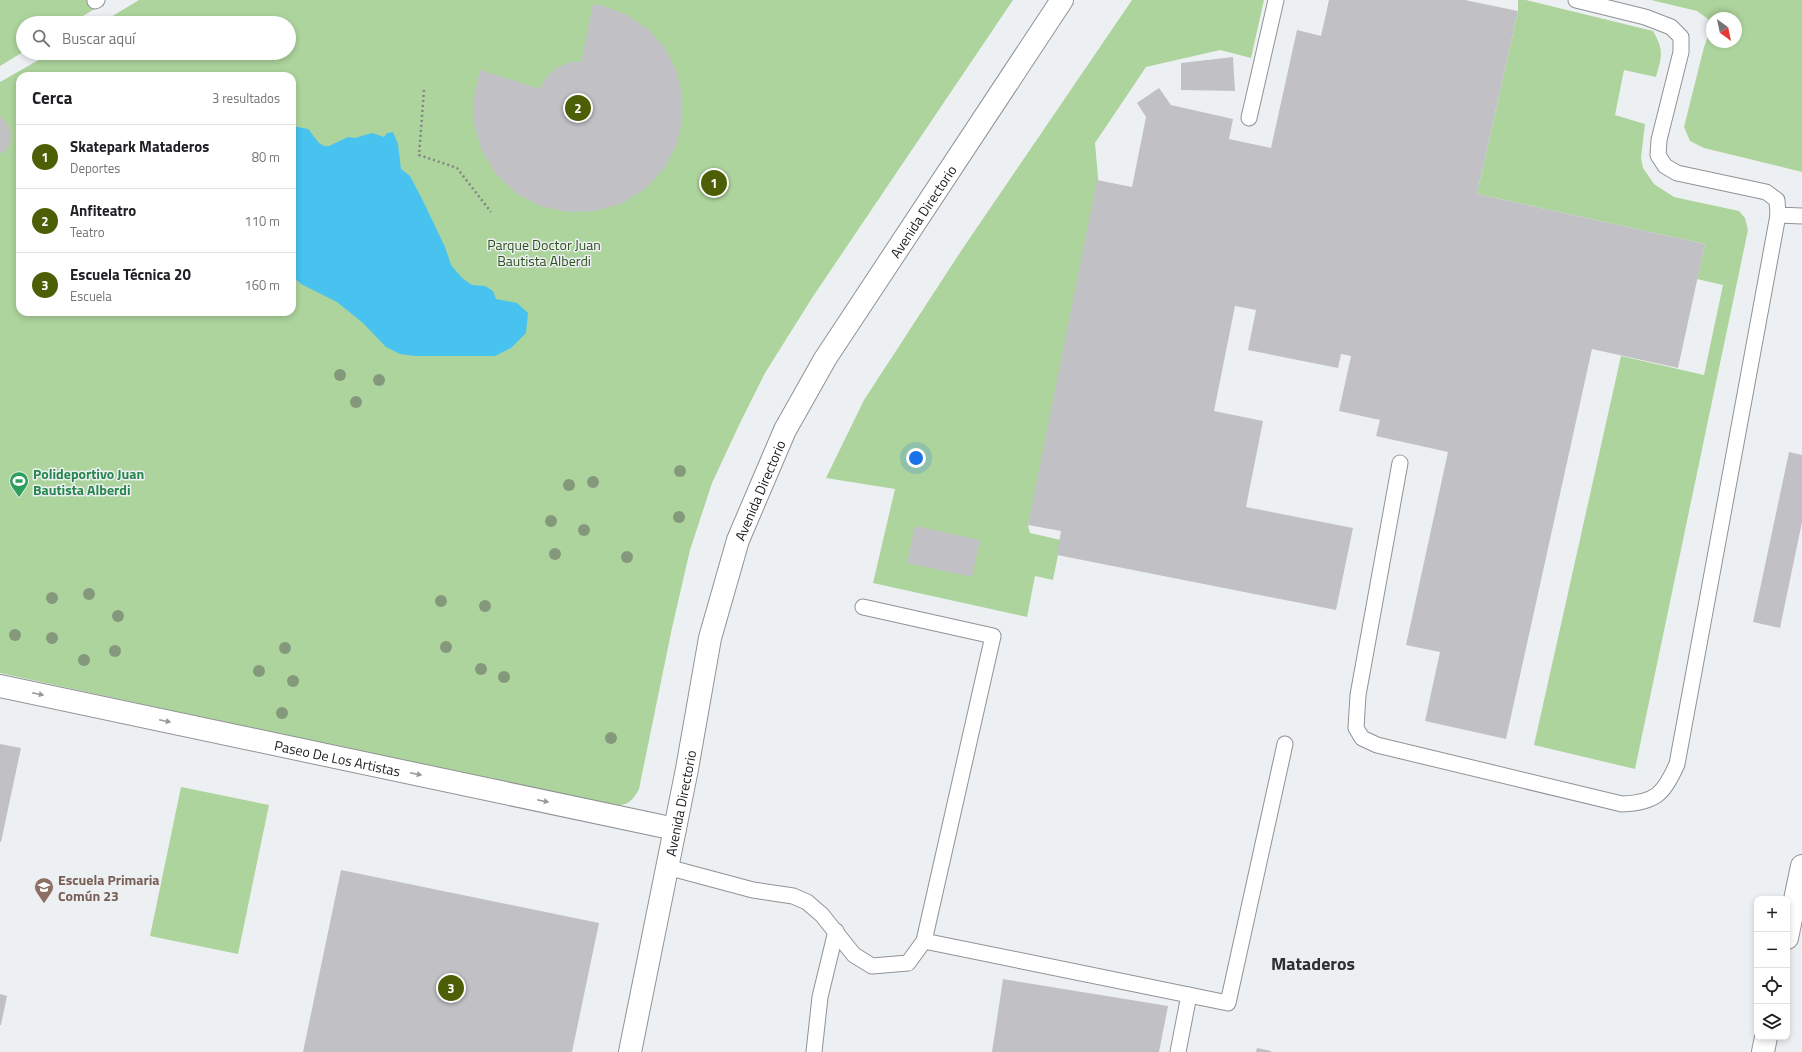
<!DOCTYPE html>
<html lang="es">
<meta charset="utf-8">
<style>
body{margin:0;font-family:"Titillium Web",sans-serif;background:#f2f2f2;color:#202124}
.controls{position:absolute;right:12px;bottom:12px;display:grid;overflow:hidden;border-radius:8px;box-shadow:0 2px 6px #0003}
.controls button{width:36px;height:36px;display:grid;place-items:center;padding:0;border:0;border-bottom:1px solid #e0e0e0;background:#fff;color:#202124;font:20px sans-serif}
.compass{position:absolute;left:1706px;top:12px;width:36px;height:36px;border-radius:50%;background:#fff;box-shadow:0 2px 6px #0003;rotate:147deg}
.you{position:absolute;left:916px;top:458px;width:14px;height:14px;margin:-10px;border:3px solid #fff;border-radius:50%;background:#1a73e8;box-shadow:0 0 0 6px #1a73e833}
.badge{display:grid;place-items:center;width:26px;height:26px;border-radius:50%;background:#4c5f06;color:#fff;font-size:13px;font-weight:700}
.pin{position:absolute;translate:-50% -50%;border:2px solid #fff;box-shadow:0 1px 4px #0006}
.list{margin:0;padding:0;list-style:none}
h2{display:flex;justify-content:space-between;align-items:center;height:52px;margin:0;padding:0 16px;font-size:17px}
h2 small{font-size:13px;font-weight:400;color:#757577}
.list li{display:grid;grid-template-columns:26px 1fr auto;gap:12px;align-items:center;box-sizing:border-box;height:64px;padding:0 16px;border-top:1px solid #e0e0e0}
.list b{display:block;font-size:15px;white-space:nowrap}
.list p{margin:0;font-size:13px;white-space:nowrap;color:#757577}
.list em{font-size:13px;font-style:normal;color:#757577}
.icon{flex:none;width:22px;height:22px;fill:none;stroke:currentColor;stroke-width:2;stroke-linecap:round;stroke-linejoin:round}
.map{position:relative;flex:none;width:1802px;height:1052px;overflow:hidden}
.search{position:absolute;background:#fff;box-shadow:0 2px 6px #0003;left:16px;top:16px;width:280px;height:44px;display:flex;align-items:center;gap:10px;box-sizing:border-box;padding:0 14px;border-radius:22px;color:#757577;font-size:15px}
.panel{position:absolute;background:#fff;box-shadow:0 2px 6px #0003;left:16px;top:72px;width:280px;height:244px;border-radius:12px}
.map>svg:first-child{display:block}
</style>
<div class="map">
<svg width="1802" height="1052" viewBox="0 0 1802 1052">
<rect width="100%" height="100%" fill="#edf0f3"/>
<g fill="#add49c" fill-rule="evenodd">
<polygon points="0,0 94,0 98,7 71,23 23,23 23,52 0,66"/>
<path d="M139 0H1013L812 298 765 373 740 423 712 483 690 550 672 628 639 789C631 804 625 806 609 806L0 673V82L51 53H289V23H101ZM20 76H292V312H20Z"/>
<polygon points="1132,0 1264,0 1251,58 1220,50 1146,67 1095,143 1100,200 1028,525 1030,533 1061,540 1053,580 1035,576 1027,617 873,583 895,489 826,478 864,400 961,251"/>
<path d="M1518 0H1526L1653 31C1664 50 1662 56 1656 77L1624 70 1615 115 1645 124 1641 158 1643 168 1654 184 1674 197 1739 211 1745 218 1748 230 1635 769 1534 745 1621 356 1704 375 1723 285 1697 279 1705 244 1477 194 1518 11Z"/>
<path d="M1651 0H1802V172L1704 148 1690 141 1684 127 1704 47 1710 31 1708 19 1697 11ZM1712 18H1736V42H1712Z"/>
<polygon points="181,787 269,805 238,954 150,936"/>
</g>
<polygon fill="#48c2ef" points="293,126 308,129 319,143 324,146 329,146 348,137 355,138 372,133 384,137 387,133 393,132 398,144 401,169 410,176 422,199 445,247 451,265 462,278 472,285 485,286 493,291 496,299 517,303 528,313 526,333 511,348 495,356 415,356 400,354 386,347 363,323 337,302 301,284 292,276"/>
<g fill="#c1c1c5">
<polygon points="1329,0 1465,0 1518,11 1477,194 1705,244 1678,368 1592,349 1506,739 1425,721 1440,652 1406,645 1448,452 1376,436 1380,420 1339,411 1351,356 1341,354 1338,368 1248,350 1256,310 1235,306 1214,411 1263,421 1246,507 1353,528 1336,610 1057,555 1061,531 1028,525 1097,180 1132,187 1146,117 1137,103 1159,88 1171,105 1233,119 1229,139 1271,148 1297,30 1321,36"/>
<polygon points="593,4 604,6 627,15 648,29 665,48 676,70 682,94 682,120 677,144 664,169 645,189 621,204 595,211 567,212 540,206 516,193 496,174 482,151 474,124 474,97 480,70 540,89 546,77 557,68 570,62 581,62"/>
<polygon points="1233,57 1235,91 1181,90 1181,63"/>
<polygon points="0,116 8,125 11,135 10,143 6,150 0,154"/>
<polygon points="1789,452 1802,455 1802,522 1780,628 1753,622"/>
<polygon points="915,526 980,540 972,577 907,563"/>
<polygon points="0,744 21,748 1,842 0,842"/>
<polygon points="341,870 599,923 572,1052 303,1052"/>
<polygon points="1003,979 1168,1006 1159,1052 992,1052"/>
<polygon points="0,994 7,996 1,1025 0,1025"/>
<polygon points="1257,1048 1271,1051 1271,1052 1256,1052"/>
</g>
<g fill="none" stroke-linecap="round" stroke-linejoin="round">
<g stroke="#909295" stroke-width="17">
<g id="lane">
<polyline points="1576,0 1645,17 1671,27 1681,37 1681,52 1659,140 1658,155 1665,166 1677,173 1766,192 1777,200 1778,215 1802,216"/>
<polyline points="95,1 97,0"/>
<polyline points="1249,118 1276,0"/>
<path d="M1400 463 1358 695 1356 728 1362 738 1377 745 1622 804C1655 803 1664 794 1677 764L1778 215"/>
<polyline points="667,867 753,890 793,896 807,902 822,915 854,955 872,966 908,963 924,941 993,636 863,607"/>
<polyline points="924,941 1228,1003 1285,744"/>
<polyline points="814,1052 820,997 836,931"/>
<polyline points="1178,1052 1189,995"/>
</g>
</g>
<g stroke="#909295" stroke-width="24">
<g id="street">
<path id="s1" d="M0 686 675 829"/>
<polyline points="1787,938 1802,866"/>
<polyline points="1763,1052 1766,1037"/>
</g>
</g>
<g stroke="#909295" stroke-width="24">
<g id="secondary">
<path id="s2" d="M630 1052 687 769 710 638 738 540 785 430 825 359 1062 0"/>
</g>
</g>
<polyline stroke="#838587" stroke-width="2.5" stroke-dasharray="2 3" stroke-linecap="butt" points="424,90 419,155 457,168 491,212"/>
<use href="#lane" stroke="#fff" stroke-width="15"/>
<use href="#street" stroke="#fff" stroke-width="22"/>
<use href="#secondary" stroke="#fff" stroke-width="22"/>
</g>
<g fill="#84997c">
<circle cx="340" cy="375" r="6"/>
<circle cx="379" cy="380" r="6"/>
<circle cx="356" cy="402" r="6"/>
<circle cx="680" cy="471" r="6"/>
<circle cx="593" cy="482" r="6"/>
<circle cx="569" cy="485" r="6"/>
<circle cx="679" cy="517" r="6"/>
<circle cx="551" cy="521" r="6"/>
<circle cx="584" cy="530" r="6"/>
<circle cx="555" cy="554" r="6"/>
<circle cx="627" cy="557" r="6"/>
<circle cx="89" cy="594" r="6"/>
<circle cx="52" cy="598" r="6"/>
<circle cx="441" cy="601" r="6"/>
<circle cx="485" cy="606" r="6"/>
<circle cx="118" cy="616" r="6"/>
<circle cx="15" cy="635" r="6"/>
<circle cx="52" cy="638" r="6"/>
<circle cx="446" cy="647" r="6"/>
<circle cx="285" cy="648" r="6"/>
<circle cx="115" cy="651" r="6"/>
<circle cx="84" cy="660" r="6"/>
<circle cx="481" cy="669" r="6"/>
<circle cx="259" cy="671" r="6"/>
<circle cx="504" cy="677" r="6"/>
<circle cx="293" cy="681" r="6"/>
<circle cx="282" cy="713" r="6"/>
<circle cx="611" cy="738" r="6"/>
</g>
<defs><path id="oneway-solid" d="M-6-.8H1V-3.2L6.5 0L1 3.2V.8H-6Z"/></defs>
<g fill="#989899">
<use href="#oneway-solid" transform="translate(38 694) rotate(12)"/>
<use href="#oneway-solid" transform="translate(165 721) rotate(12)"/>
<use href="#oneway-solid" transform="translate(416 774) rotate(12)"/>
<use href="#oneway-solid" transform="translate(543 801) rotate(12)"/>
</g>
<defs>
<g id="stadium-pin" transform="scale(1)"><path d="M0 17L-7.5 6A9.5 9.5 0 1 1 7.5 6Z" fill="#2e9e5b" stroke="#edf0f3"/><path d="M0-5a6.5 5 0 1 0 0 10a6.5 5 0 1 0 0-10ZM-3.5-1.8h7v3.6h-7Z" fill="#fff"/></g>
<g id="school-pin" transform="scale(1)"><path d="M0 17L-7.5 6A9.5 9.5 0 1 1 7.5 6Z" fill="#8d6e63" stroke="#edf0f3"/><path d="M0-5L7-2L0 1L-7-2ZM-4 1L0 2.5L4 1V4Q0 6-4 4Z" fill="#fff"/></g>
</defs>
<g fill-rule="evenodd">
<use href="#stadium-pin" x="19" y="481"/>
<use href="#school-pin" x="44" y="887"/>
</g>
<g text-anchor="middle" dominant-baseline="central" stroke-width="3" stroke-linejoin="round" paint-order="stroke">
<g font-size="14" fill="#1a1b1c" stroke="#edf0f3">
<text stroke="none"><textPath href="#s2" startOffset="902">Avenida Directorio</textPath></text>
<text stroke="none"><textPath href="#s2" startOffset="578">Avenida Directorio</textPath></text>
<text stroke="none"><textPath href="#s1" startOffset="345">Paseo De Los Artistas</textPath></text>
<text stroke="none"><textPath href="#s2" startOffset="254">Avenida Directorio</textPath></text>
</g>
<g font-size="14" fill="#2e511b" stroke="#edf0f3">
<text x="544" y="244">Parque Doctor Juan<tspan x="544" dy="16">Bautista Alberdi</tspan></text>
</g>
<g font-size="14" font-weight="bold" fill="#27864d" stroke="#edf0f3" text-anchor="start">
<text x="33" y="473">Polideportivo Juan<tspan x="33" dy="16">Bautista Alberdi</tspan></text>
</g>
<g font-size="14" font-weight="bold" fill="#785e54" stroke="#edf0f3" text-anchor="start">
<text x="58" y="879">Escuela Primaria<tspan x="58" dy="16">Común 23</tspan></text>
</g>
<g font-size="18" font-weight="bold" fill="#2e3032" stroke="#edf0f3">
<text x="1313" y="963">Mataderos</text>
</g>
</g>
</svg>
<div class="controls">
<button>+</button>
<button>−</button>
<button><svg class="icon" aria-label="locate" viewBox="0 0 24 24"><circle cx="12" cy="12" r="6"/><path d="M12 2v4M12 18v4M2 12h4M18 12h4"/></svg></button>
<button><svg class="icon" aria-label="layers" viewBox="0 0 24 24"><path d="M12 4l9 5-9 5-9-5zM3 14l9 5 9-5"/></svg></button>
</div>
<svg class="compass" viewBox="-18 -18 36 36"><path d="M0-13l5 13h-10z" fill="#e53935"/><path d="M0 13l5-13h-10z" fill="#757577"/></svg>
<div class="you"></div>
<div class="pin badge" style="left:714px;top:183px">1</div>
<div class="pin badge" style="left:578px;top:108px">2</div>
<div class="pin badge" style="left:451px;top:988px">3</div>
<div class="search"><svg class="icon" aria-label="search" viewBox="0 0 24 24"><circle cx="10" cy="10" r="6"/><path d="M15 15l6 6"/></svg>Buscar aquí</div>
<section class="panel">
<h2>Cerca<small>3 resultados</small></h2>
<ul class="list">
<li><span class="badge">1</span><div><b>Skatepark Mataderos</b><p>Deportes</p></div><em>80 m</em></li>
<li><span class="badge">2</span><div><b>Anfiteatro</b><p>Teatro</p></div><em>110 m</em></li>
<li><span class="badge">3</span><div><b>Escuela Técnica 20</b><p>Escuela</p></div><em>160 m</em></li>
</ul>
</section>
</div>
